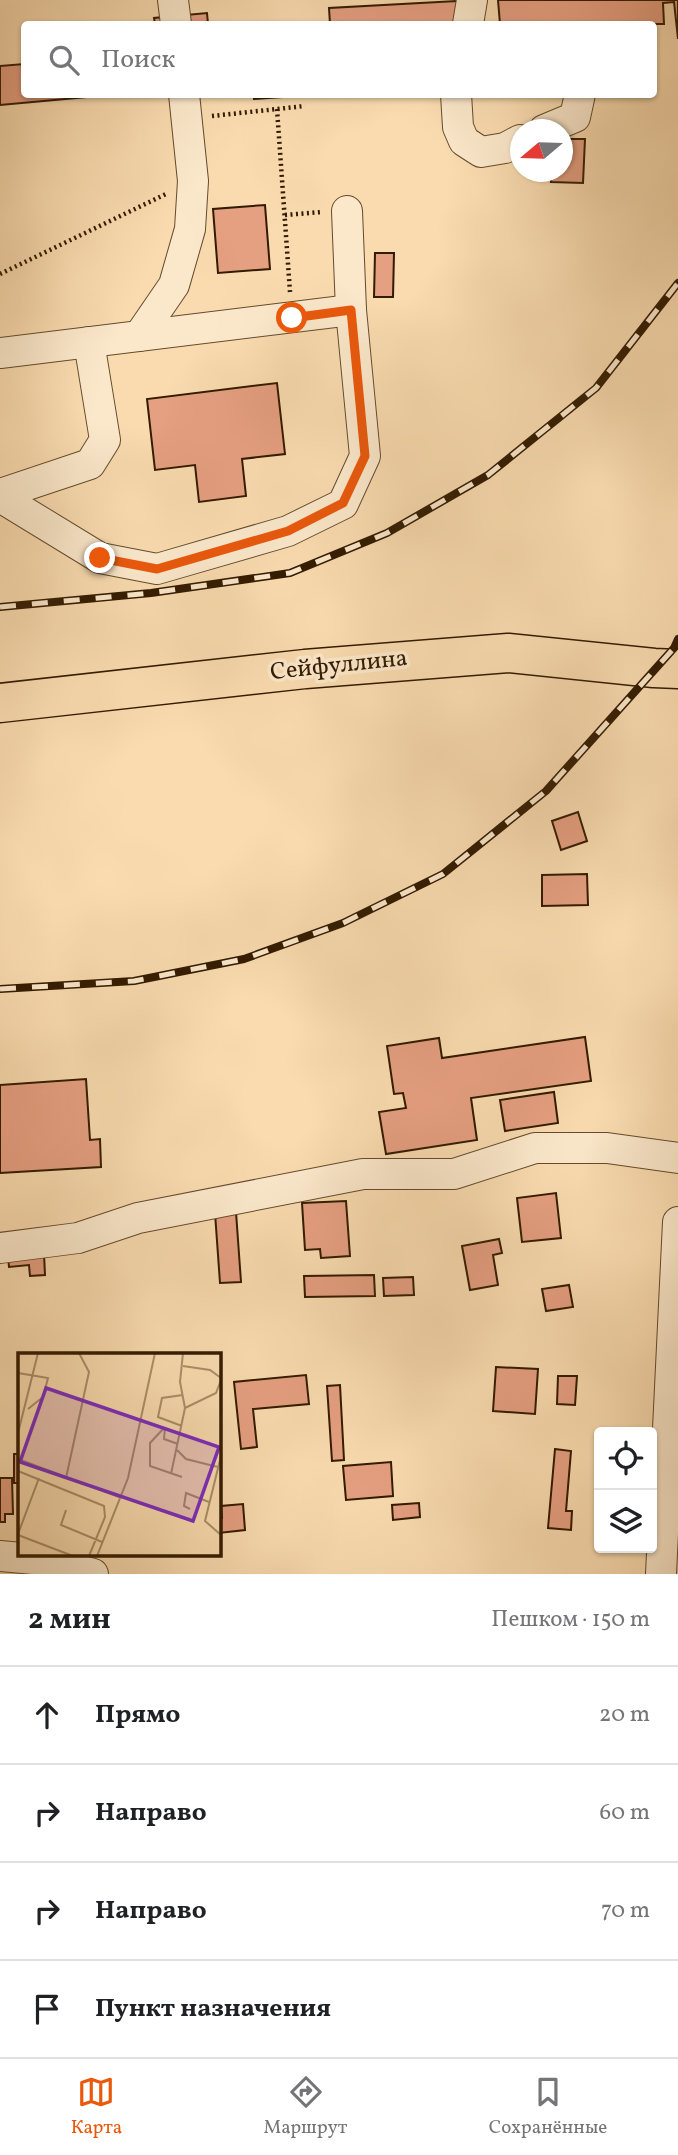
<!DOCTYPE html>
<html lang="ru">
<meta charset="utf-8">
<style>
body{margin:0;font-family:Vollkorn,serif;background:#f2f2f2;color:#202124}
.controls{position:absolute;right:21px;bottom:21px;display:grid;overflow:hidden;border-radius:7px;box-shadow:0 2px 5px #0004}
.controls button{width:63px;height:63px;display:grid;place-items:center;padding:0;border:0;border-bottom:2px solid #e0e0e0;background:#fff;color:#202124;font:35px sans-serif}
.compass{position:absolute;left:510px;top:119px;width:63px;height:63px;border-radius:50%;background:#fff;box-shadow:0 2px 5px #0004;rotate:251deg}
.stop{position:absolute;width:21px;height:21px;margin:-16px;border:5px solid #ea580c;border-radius:50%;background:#fff}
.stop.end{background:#ea580c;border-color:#fff;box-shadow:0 2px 7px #0008}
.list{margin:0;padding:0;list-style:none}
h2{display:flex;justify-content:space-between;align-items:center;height:91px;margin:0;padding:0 28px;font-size:30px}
h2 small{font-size:23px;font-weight:400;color:#757577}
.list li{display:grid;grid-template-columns:46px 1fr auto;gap:21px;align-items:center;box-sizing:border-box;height:98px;padding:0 28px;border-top:2px solid #e0e0e0}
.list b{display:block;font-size:26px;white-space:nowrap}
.list em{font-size:23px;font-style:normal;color:#757577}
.icon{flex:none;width:38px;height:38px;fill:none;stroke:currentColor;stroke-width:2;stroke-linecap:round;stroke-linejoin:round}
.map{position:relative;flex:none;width:678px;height:1574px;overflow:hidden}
.search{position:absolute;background:#fff;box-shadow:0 2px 5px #0004;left:21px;right:21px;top:21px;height:77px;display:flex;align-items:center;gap:18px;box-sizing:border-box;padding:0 24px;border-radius:7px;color:#757577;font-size:26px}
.sheet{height:483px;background:#fff}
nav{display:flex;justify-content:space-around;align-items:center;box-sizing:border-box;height:98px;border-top:2px solid #e0e0e0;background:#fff;font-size:19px;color:#757577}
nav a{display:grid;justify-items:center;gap:4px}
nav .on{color:#ea580c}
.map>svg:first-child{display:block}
</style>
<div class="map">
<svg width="678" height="1574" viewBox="0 0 678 1574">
<rect width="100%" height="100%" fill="#f9dbaf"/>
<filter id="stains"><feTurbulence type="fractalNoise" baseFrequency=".00286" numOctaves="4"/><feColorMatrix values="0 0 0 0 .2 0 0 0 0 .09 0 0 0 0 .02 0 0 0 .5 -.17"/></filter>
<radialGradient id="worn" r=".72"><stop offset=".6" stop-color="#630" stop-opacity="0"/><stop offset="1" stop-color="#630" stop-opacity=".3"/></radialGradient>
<g fill="#e59f81" stroke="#331b00" stroke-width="2">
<polygon points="498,0 678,0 678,39 674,2 663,3 664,24 606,24 606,22 575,24 500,24"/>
<polygon points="457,1 458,24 330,24 329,8"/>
<polygon points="207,13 208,24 155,24 154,18"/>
<polygon points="24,64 24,94 120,94 0,105 0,66"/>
<polygon points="254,94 295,94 296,96 254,99"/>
<polygon points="562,139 585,139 583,183 551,182 552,172 562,172"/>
<polygon points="265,205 270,269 218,273 213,209"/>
<polygon points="375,253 394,253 393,297 374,297"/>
<polygon points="277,383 285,454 242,459 246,496 199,502 195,465 155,470 147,399"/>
<polygon points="578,812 587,841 561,850 552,821"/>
<polygon points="587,874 588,905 542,906 542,875"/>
<polygon points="585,1037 591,1081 471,1098 477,1140 386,1154 379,1112 406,1108 403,1093 394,1094 387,1046 439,1038 442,1058"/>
<polygon points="86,1079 90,1140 100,1139 101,1167 0,1173 0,1085"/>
<polygon points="554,1092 558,1123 505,1131 500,1100"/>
<polygon points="556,1193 561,1238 522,1242 517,1198"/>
<polygon points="346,1201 350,1256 321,1258 320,1249 305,1250 302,1203"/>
<polygon points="236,1212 241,1282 220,1283 215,1213"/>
<polygon points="499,1239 502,1253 493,1255 498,1285 470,1290 462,1246"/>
<polygon points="44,1254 45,1275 30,1276 29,1265 9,1267 8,1256"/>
<polygon points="374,1275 375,1296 305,1297 304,1276"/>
<polygon points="413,1277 414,1295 384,1296 383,1278"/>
<polygon points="569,1285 573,1307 546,1311 542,1289"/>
<polygon points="496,1367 538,1369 535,1414 493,1411"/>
<polygon points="306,1375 309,1404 253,1409 257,1447 241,1449 234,1382"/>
<polygon points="558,1376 577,1376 575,1405 557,1404"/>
<polygon points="340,1385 344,1460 332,1461 327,1386"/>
<polygon points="555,1449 571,1451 566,1511 572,1511 571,1530 548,1528"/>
<rect x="14" y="1454" width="5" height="29"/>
<polygon points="391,1462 393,1496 346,1500 343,1466"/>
<polygon points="0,1478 12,1478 13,1514 5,1514 5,1522 0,1522"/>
<polygon points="419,1503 420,1517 393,1520 392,1505"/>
<polygon points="243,1504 245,1530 219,1533 219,1518 222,1518 221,1506"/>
</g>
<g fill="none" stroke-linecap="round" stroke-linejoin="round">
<g stroke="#644b2c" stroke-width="32">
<g id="minor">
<polyline points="173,0 176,24"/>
<polyline points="468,24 472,0"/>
<polyline points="456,94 458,127 464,141 481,152 505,148 520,140"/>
<polyline points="544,130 575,117 580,94"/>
<polyline points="139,336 174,285 190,229 193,181 184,94"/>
<polyline points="0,353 351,310"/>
<polyline points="0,494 90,464 105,440 89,342"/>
<polyline points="0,497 100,558 157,569 288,531 343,504 365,456 351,310 347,211"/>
<polyline points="0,1248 78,1238 138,1218 363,1174 454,1174 535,1148 607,1148 678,1158"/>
<polyline points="0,1556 44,1560 93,1574"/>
<polyline points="661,1574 678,1222"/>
</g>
</g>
<g stroke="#331b00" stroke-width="41">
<polyline id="major" points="0,703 305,669 508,653 654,668 678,669"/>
</g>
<g stroke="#331b00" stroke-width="4.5" stroke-dasharray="2 3.5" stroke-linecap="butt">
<polyline points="277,109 290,292"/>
<polyline points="212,116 305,106"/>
<polyline points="285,215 322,212"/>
<polyline points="0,274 166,194"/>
</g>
<use href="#minor" stroke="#fbe8cb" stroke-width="30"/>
<use href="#major" stroke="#f9dbaf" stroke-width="38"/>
<g stroke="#331b00" stroke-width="8">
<g id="rail">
<polyline points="0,607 151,593 290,573 387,533 488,475 596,388 678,283"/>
<polyline points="0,989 134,981 244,959 343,923 443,874 546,791 674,648 678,639"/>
</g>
</g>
<use href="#rail" stroke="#fbe8cb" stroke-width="5" stroke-dasharray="16" stroke-linecap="butt"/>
</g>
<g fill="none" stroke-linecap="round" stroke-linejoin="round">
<polyline stroke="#ea580c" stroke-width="9" points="100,558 157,569 288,531 343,503 365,456 351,310 292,318"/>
</g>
<g text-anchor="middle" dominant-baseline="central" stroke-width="7" stroke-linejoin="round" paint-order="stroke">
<g font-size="24" fill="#331b00" stroke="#fbe8cb">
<text transform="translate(339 666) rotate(-6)">Сейфуллина</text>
</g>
</g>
<g transform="translate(18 1353)">
<rect width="203" height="203" fill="#f9dbaf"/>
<path fill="none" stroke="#aa8e69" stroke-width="2" d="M165 13 192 17 203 25M0 20 30 25 25 44 10 56M167 55 198 40 203 27M164 73 140 64 144 45 165 42M147 74 146 86 160 91M146 75 132 90V113L164 124M0 80 20 0M159 97 168 106 200 114M203 103 187 168 203 182M0 106 101 144M0 118 86 153 87 164 71 203M153 121 167 55 162 29 165 0M48 125 71 19 61 0M172 156 166 153 168 140 191 149M48 157 43 172 84 189M0 181 21 125M0 182 55 203M79 203 110 125 137 0"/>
<path fill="#7b2cbf" fill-opacity="0.15" stroke="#7b2cbf" stroke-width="3.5" d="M28 35 201 94 175 168 2 109Z"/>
<rect width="203" height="203" fill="none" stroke="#331b00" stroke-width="3.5"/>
</g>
<rect width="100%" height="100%" filter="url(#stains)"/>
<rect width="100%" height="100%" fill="url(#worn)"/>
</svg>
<div class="controls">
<button><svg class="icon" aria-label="locate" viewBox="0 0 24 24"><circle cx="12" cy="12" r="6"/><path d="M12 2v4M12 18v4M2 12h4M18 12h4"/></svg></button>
<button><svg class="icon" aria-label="layers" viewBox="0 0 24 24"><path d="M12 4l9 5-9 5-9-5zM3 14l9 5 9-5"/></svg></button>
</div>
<svg class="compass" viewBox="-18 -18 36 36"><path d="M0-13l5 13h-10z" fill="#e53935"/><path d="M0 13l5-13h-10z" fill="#757577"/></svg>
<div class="stop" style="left:292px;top:318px"></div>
<div class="stop end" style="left:100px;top:558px"></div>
<div class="search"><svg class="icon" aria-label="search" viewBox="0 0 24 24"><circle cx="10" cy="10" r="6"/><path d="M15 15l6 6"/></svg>Поиск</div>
</div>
<section class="sheet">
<h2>2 мин<small>Пешком · 150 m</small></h2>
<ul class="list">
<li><svg class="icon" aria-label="ahead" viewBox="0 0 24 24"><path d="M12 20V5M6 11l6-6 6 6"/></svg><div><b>Прямо</b></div><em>20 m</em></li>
<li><svg class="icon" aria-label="right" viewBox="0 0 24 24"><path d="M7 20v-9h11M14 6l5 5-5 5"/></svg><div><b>Направо</b></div><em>60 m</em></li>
<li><svg class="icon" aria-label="right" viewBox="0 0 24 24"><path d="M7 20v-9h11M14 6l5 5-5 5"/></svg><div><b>Направо</b></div><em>70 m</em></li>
<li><svg class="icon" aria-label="arrive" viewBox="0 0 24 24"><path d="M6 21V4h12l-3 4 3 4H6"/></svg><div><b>Пункт назначения</b></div></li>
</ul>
</section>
<nav>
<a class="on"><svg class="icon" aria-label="map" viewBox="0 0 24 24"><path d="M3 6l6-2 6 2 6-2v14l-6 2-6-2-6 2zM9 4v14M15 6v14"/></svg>Карта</a>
<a><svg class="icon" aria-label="directions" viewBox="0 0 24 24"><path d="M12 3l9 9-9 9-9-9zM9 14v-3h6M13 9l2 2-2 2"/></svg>Маршрут</a>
<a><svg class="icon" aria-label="saved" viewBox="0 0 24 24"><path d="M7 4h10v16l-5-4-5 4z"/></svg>Сохранённые</a>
</nav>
